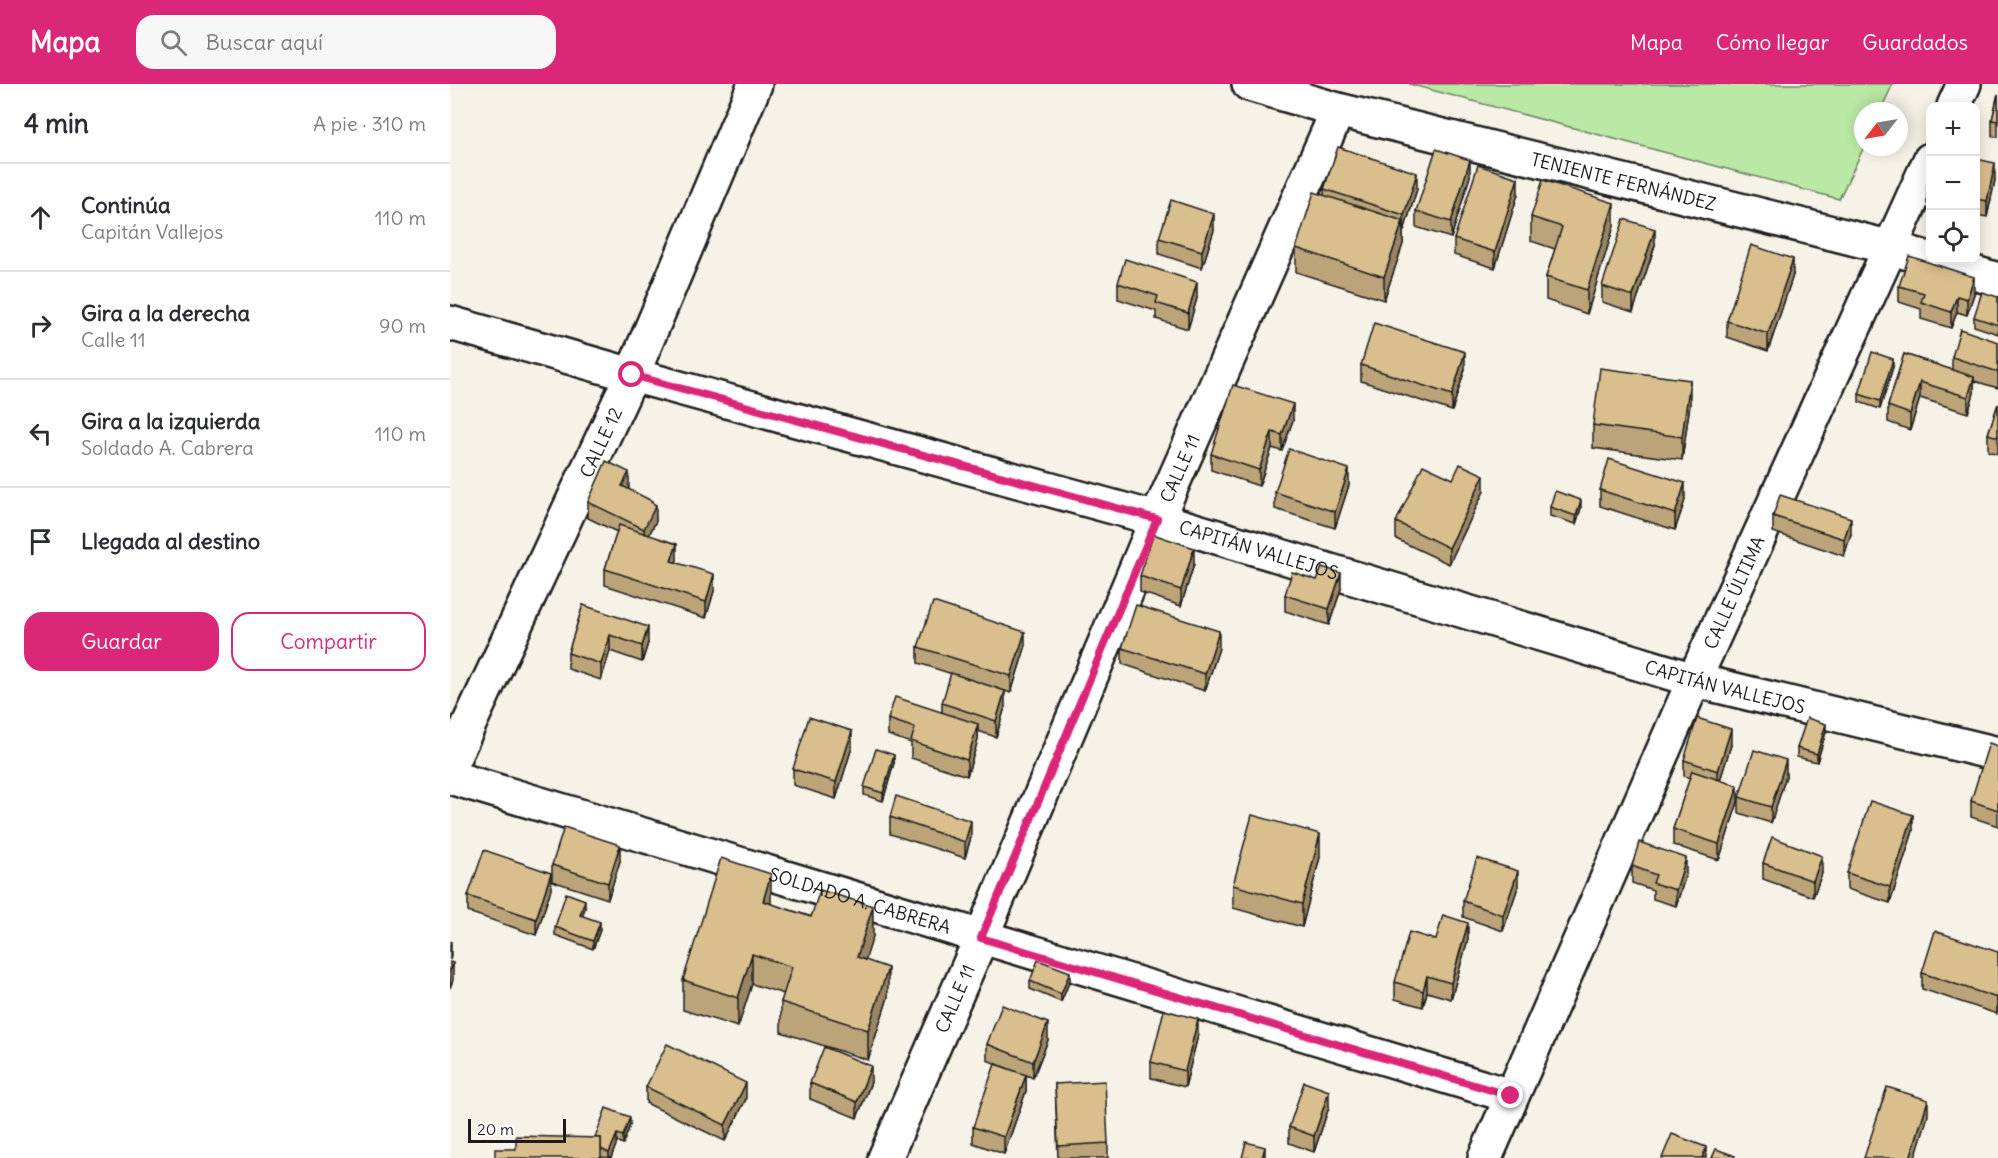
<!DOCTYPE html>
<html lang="es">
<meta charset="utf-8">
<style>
body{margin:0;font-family:Delius,sans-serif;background:#f7f7f7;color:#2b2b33}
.controls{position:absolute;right:18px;top:18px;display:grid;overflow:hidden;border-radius:12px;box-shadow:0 3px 15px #0003}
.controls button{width:54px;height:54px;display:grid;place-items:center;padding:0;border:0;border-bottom:2px solid #e1e1e2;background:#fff;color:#2b2b33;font:30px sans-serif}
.compass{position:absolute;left:1404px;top:18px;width:54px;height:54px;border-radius:50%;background:#fff;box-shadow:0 3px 15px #0003;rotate:239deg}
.scale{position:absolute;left:18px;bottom:15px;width:98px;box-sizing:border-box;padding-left:6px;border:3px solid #1c1c1c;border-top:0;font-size:16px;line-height:21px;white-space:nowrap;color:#1c1c1c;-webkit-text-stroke:4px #fff;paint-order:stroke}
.stop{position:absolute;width:18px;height:18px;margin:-14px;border:4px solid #db2777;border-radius:50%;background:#fff}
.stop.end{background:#db2777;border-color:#fff;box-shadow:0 2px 6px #0008}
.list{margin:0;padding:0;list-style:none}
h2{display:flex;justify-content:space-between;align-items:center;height:78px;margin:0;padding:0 24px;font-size:26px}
h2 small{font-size:20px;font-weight:400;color:#7c7c81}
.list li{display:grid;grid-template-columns:39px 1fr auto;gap:18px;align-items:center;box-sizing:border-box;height:108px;padding:0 24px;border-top:2px solid #e1e1e2}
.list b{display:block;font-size:22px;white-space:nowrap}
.list p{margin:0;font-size:20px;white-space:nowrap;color:#7c7c81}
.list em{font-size:20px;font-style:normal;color:#7c7c81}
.actions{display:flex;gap:12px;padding:18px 24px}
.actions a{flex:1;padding:14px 0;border:2px solid #db2777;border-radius:18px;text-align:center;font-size:21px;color:#db2777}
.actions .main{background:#db2777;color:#fff}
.icon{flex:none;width:33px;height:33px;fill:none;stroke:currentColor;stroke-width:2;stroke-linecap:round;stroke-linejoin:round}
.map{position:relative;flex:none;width:1548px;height:1074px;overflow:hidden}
header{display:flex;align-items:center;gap:36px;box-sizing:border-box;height:84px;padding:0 30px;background:#db2777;color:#fff}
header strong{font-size:28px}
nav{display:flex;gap:33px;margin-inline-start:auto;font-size:21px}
.search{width:420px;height:54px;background:#f7f7f7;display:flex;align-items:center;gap:15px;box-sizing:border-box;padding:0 21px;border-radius:18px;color:#7c7c81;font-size:22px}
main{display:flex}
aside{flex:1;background:#fff}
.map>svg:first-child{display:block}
</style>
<header>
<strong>Mapa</strong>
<div class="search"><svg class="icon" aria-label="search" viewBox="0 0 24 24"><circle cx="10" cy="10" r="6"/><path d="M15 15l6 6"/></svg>Buscar aquí</div>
<nav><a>Mapa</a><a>Cómo llegar</a><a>Guardados</a></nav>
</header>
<main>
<aside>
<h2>4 min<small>A pie · 310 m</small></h2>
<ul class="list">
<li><svg class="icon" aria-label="ahead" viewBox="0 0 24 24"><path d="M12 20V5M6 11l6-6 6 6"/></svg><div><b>Continúa</b><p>Capitán Vallejos</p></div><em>110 m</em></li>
<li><svg class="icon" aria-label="right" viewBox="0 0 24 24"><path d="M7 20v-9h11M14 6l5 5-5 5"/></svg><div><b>Gira a la derecha</b><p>Calle 11</p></div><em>90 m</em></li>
<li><svg class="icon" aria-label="left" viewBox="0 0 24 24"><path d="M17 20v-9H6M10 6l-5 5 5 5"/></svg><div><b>Gira a la izquierda</b><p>Soldado A. Cabrera</p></div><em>110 m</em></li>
<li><svg class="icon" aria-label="arrive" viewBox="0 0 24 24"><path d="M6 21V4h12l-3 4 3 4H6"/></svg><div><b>Llegada al destino</b></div></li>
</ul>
<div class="actions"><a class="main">Guardar</a><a>Compartir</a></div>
</aside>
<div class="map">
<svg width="1548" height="1074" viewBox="0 0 1548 1074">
<rect width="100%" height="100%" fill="#f7f2e8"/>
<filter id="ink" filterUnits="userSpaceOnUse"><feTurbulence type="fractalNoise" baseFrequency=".0167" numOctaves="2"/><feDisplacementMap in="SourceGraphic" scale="12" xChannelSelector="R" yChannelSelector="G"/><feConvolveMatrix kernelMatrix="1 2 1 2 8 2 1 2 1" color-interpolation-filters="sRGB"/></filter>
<g filter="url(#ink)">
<polygon fill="#bae8a5" stroke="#6b8260" stroke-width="1.5" points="959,0 1443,0 1430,27 1413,27 1414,63 1389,115"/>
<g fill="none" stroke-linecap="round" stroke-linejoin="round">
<g stroke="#1c1c1c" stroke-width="38">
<g id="minor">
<path id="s1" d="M799 0 888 26 1442 164 1548 196"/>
<polyline points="1504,22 1514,0"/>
<path id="s2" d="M0 239 182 291 707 435 1244 596 1548 670"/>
<path id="s3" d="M0 681 182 291 305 0"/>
<path id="s4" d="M0 693 1061 1012"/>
<path id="s5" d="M435 1074 531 854 707 435 888 26"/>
<path id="s6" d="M1035 1074 1244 596 1480 76"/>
</g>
</g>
<use href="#minor" stroke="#fff" stroke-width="33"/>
</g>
<g fill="#bba37a" stroke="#1c1c1c" stroke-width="1.5">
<polygon points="1548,10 1548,53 1542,52 1542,36"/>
<polygon points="1526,75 1545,96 1537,133 1526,131"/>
<polygon points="1480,86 1480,120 1477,120 1477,103"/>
<polygon points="1020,92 1001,154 966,143 966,127"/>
<polygon points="874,105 967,105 954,147 953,147 953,160 934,216 846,188 846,164 874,111"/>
<polygon points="1068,110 1045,184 1004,171 1004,155"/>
<polygon points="1081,133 1164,142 1137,230 1096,216 1096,193 1105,165 1081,157"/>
<polygon points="764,146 752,184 709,170 709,154"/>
<polygon points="1205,161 1183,228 1152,218 1152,202"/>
<polygon points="1343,191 1318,267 1277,253 1277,237"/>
<polygon points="668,199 747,214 738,245 706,235 706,227 668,215"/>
<polygon points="1449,202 1524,210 1517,231 1507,228 1501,244 1471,235 1471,225 1449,218"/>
<polygon points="1548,213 1548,250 1524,242 1524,233"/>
<polygon points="1548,258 1548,304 1524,297 1524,309 1518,329 1470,314 1460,346 1438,338 1438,322 1454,270 1502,286 1502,273"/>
<polygon points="911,281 1015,285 1002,327 911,297"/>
<polygon points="1443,283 1430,325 1409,318 1409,310"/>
<polygon points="1240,320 1232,376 1143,364 1143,341"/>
<polygon points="1548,320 1548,370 1538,367 1538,350"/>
<polygon points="843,336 832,367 822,364 809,402 761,386 761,370"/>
<polygon points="899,401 885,444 825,425 825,408"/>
<polygon points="179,404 178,405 202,419 206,437 199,451 227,476 226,478 264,507 256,534 155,501 155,485 167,448 138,434 138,418"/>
<polygon points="1150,406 1235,416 1225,446 1150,422"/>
<polygon points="1034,407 999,480 946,455 946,438"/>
<polygon points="1100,423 1131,424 1126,440 1100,432"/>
<polygon points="1323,432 1401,450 1394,472 1323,448"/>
<polygon points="744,480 731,522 690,508 690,492"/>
<polygon points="891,505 879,541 835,527 835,511"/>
<polygon points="133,521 198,559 192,578 160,567 151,596 118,585 118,569"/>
<polygon points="468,563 575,564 561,609 468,579"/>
<polygon points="672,564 769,564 755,607 672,580"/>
<polygon points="492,619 555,623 546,653 528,647 528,656 517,692 461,674 461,659 438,651 438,635 492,628"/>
<polygon points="1376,648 1367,678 1347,673 1347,664"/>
<polygon points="1281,661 1270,696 1288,718 1269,776 1223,761 1223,745 1240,694 1234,692 1234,676"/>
<polygon points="1548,662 1548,742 1521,733 1521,717"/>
<polygon points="402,663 386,715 343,701 343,685"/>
<polygon points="444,679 433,717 414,711 414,703"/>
<polygon points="1336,692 1321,739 1289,729 1289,713"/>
<polygon points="440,733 521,753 515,774 440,750"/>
<polygon points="1463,747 1440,819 1397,805 1397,789"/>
<polygon points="870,773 852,843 783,824 783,801"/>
<polygon points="170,777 158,815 102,797 102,781"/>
<polygon points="1313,779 1372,789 1363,813 1313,795"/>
<polygon points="1182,782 1236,790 1226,822 1203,815 1203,806 1182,799"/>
<polygon points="1068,803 1053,847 1013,833 1013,817"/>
<polygon points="101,805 86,851 18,828 18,812"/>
<polygon points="321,820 423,852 415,876 438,913 418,976 331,948 331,918 334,910 302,900 288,943 233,926 233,896"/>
<polygon points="135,824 132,832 150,846 143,865 105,851 105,843"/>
<polygon points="1018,855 1001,915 977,908 973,923 945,915 945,898 986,856"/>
<polygon points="1548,868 1548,926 1547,930 1472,905 1472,889"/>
<polygon points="620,896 611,918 580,905 580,897"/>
<polygon points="748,951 735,1003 701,994 701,978"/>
<polygon points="598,956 583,994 576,991 576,1007 554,1070 523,1059 523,1043 569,989 537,976 537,960"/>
<polygon points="421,998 407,1034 360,1015 360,999"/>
<polygon points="605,1000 658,1059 658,1074 608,1074"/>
<polygon points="196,1003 296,1015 275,1057 196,1019"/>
<polygon points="879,1023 864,1068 839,1059 839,1043"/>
<polygon points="180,1041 173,1060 167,1058 161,1074 66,1065 145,1054"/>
</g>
<g fill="#988563" stroke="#1c1c1c" stroke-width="1.5">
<polygon points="1020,76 1020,92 1001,154 1001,138"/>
<polygon points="1545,79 1545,96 1537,133 1537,117"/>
<polygon points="967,89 967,105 954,147 954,131"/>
<polygon points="1068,94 1068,110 1045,184 1045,168"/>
<polygon points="1164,119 1164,142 1137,230 1137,206"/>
<polygon points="764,130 764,146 752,184 752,167"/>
<polygon points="953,137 953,160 934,216 934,193"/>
<polygon points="1205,145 1205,161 1183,228 1183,212"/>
<polygon points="1343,175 1343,191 1318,267 1318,250"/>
<polygon points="1524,193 1524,210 1517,231 1517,215"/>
<polygon points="747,198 747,214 738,245 738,229"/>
<polygon points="1507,212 1507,228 1501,244 1501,228"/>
<polygon points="1015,268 1015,285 1002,327 1002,311"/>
<polygon points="1443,275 1443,283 1430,325 1430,317"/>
<polygon points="1524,293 1524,309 1518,329 1518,313"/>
<polygon points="1240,296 1240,320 1232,376 1232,353"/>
<polygon points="1470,298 1470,314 1460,346 1460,330"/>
<polygon points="843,320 843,336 832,367 832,351"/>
<polygon points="822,348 822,364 809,402 809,386"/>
<polygon points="899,385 899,401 885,444 885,428"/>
<polygon points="179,388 179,404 172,418 172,402"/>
<polygon points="1034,391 1034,407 999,480 999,464"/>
<polygon points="1235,399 1235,416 1225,446 1225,430"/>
<polygon points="1131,416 1131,424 1126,440 1126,432"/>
<polygon points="202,417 202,429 206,421 206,437 194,461 194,445"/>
<polygon points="1401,434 1401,450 1394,472 1394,455"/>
<polygon points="227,460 227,476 221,493 221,477"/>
<polygon points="744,464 744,480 731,522 731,506"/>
<polygon points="891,489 891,505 879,541 879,525"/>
<polygon points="264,490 264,507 256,534 256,518"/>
<polygon points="198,543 198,559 192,578 192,562"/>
<polygon points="769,547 769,564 755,607 755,590"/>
<polygon points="575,548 575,564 561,609 561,592"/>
<polygon points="160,551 160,567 151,596 151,580"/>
<polygon points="555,607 555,623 546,653 546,637"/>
<polygon points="528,640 528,656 517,692 517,676"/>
<polygon points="1376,640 1376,648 1367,678 1367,670"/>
<polygon points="1281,645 1281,661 1268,703 1268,687"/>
<polygon points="402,647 402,663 386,715 386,698"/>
<polygon points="444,671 444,679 433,717 433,709"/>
<polygon points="1336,676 1336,692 1321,739 1321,723"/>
<polygon points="1288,702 1288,718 1269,776 1269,760"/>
<polygon points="1463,731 1463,747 1440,819 1440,803"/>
<polygon points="521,737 521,753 515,774 515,758"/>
<polygon points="870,750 870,773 852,843 852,820"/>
<polygon points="170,761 170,777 158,815 158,799"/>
<polygon points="1372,772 1372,789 1363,813 1363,797"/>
<polygon points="1236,774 1236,790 1226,822 1226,806"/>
<polygon points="1068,787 1068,803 1053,847 1053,831"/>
<polygon points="101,789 101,805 86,851 86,835"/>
<polygon points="321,790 321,820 313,817"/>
<polygon points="135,816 135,824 130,839 130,831"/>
<polygon points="423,822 423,852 407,903 407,873"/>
<polygon points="150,838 150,846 143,865 143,857"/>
<polygon points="1018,839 1018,855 1001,915 1001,899"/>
<polygon points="1,857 1,873 0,876 0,860"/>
<polygon points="302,870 302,900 288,943 288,914"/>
<polygon points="3,879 3,896 0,904 0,887"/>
<polygon points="438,884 438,913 418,976 418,946"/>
<polygon points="620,888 620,896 611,918 611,910"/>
<polygon points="977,892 977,908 973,923 973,907"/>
<polygon points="1548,910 1548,926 1547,930 1547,914"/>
<polygon points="748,935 748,951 735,1003 735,987"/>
<polygon points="598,939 598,956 583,994 583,978"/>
<polygon points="421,982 421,998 407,1034 407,1018"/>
<polygon points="576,991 576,1007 554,1070 554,1053"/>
<polygon points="296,999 296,1015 275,1057 275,1041"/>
<polygon points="879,1007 879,1023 864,1068 864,1052"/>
<polygon points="1478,1016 1478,1032 1465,1074 1460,1074"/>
<polygon points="180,1033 180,1041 173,1060 173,1052"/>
<polygon points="167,1050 167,1058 161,1074 159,1074 159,1069"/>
<polygon points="815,1063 815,1074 812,1074"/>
<polygon points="1256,1063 1256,1074 1252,1074"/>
</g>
<g fill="#d9be8e" stroke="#1c1c1c" stroke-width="1.5">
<polygon points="1548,10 1548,37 1542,36"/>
<polygon points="888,63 967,89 954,131 874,105"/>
<polygon points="986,65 1020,76 1001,138 966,127"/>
<polygon points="1526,75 1545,79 1537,117 1526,115"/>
<polygon points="1028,81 1068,94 1045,168 1004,155"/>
<polygon points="1480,86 1480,104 1477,103"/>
<polygon points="1093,96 1164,119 1137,206 1096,193 1112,143 1081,133"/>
<polygon points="864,108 953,137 934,193 846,164"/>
<polygon points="721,116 764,130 752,167 709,154"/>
<polygon points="1174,135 1205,145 1183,212 1152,202"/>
<polygon points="1301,161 1343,175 1318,250 1277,237"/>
<polygon points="1459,172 1524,193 1517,215 1507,212 1501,228 1471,218 1474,209 1449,202"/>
<polygon points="675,175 747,198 738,229 706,219 708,212 668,199"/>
<polygon points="1532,208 1548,213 1548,241 1524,233"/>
<polygon points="924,239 1015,268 1002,311 911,281"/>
<polygon points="1510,245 1548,258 1548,288 1502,273"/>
<polygon points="1422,268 1443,275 1430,317 1409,310"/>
<polygon points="1454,270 1524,293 1518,313 1470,298 1460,330 1438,322"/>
<polygon points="1150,284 1240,296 1232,353 1143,341"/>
<polygon points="783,301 843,320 832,351 822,348 809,386 761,370"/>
<polygon points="1548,320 1548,353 1538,350"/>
<polygon points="839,365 899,385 885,428 825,408"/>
<polygon points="1159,375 1235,399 1225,430 1150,406"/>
<polygon points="156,377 179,388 172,402 202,417 201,418 206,421 194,445 138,418"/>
<polygon points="1010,380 1034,391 999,464 946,438 973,381 1003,395"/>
<polygon points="1105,407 1131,416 1126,432 1100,423"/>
<polygon points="1330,411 1401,434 1394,455 1323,432"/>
<polygon points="169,441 227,460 221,477 264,490 256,518 155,485"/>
<polygon points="703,450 744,464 731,506 690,492"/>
<polygon points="872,483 891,489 879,525 835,511 842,488 867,496"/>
<polygon points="483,518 575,548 561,592 468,563"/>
<polygon points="133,521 198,543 192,562 160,551 151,580 118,569"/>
<polygon points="686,521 769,547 755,590 672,564"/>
<polygon points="501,589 555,607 546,637 492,619"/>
<polygon points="445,613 528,640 517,676 461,657 465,644 438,635"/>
<polygon points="359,633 402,647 386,698 343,685"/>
<polygon points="1247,634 1281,645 1268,687 1234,676"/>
<polygon points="1357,634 1376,640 1367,670 1347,664"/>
<polygon points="1539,659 1548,662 1548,726 1521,717"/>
<polygon points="426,665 444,671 433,709 414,703"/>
<polygon points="1304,666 1336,676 1321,723 1289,713"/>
<polygon points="1242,687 1288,702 1269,760 1223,745"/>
<polygon points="446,712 521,737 515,758 440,733"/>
<polygon points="1420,717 1463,731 1440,803 1397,789"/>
<polygon points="802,731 870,750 852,820 783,801"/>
<polygon points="114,743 170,761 158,799 102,781"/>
<polygon points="1322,753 1372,772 1363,797 1313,779"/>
<polygon points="1189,758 1236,774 1226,806 1203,799 1206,791 1182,782"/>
<polygon points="34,766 101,789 86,835 18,812"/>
<polygon points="271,774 321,790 313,817 361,833 370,806 423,822 407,873 438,884 418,946 331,918 342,883 302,870 288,914 233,896"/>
<polygon points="1027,774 1068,787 1053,831 1013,817"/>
<polygon points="116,809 135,816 130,831 150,838 143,857 105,843"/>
<polygon points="993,831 1018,839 1001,899 977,892 973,907 945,898 959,848 986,856"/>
<polygon points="1485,847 1548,868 1548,910 1547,914 1472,889"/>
<polygon points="588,876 620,888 611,910 580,897"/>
<polygon points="0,878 3,879 0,887"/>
<polygon points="552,921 598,939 583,978 537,960"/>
<polygon points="714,926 748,935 735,987 701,978"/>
<polygon points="217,960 296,999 275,1041 196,1003"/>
<polygon points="374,963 421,982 407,1018 360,999"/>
<polygon points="545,980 576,991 554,1053 523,1043"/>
<polygon points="655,997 658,1059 608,1062 605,1000"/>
<polygon points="854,998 879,1007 864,1052 839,1043"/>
<polygon points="1437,1003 1478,1016 1460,1074 1414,1074"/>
<polygon points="156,1024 180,1033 173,1052 167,1050 159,1069 151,1065 151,1054 145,1054"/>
<polygon points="1222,1050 1256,1063 1252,1074 1212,1074"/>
<polygon points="66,1052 151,1054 151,1074 45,1074 45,1065 66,1065"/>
<polygon points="796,1058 815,1063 812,1074 792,1074"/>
<polygon points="1266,1065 1285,1072 1284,1074 1262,1074"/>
</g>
</g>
<g fill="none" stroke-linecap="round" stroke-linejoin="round" filter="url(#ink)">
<polyline stroke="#db2777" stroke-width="8" points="182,291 707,435 531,854 1061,1012"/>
</g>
<g text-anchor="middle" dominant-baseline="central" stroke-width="6" stroke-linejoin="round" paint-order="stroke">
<g font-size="18" fill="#1c1c1c" stroke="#fff">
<text stroke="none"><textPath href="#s1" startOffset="387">TENIENTE FERNÁNDEZ</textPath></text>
<text stroke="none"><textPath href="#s3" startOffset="356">CALLE 12</textPath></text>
<text stroke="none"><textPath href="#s5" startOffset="750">CALLE 11</textPath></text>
<text stroke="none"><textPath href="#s2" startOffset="840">CAPITÁN VALLEJOS</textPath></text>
<text stroke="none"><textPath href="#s6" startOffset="618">CALLE ÚLTIMA</textPath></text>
<text stroke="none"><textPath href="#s2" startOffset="1326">CAPITÁN VALLEJOS</textPath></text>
<text stroke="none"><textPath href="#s4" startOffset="428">SOLDADO A. CABRERA</textPath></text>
<text stroke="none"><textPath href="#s5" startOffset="174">CALLE 11</textPath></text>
</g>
</g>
</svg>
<div class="controls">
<button>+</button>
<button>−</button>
<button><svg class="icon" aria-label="locate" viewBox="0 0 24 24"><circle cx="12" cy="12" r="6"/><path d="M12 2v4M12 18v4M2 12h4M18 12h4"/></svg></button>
</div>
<svg class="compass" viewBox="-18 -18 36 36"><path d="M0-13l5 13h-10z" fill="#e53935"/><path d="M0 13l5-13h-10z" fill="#7c7c81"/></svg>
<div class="scale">20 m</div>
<div class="stop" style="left:182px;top:291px"></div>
<div class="stop end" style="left:1061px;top:1012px"></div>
</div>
</main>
